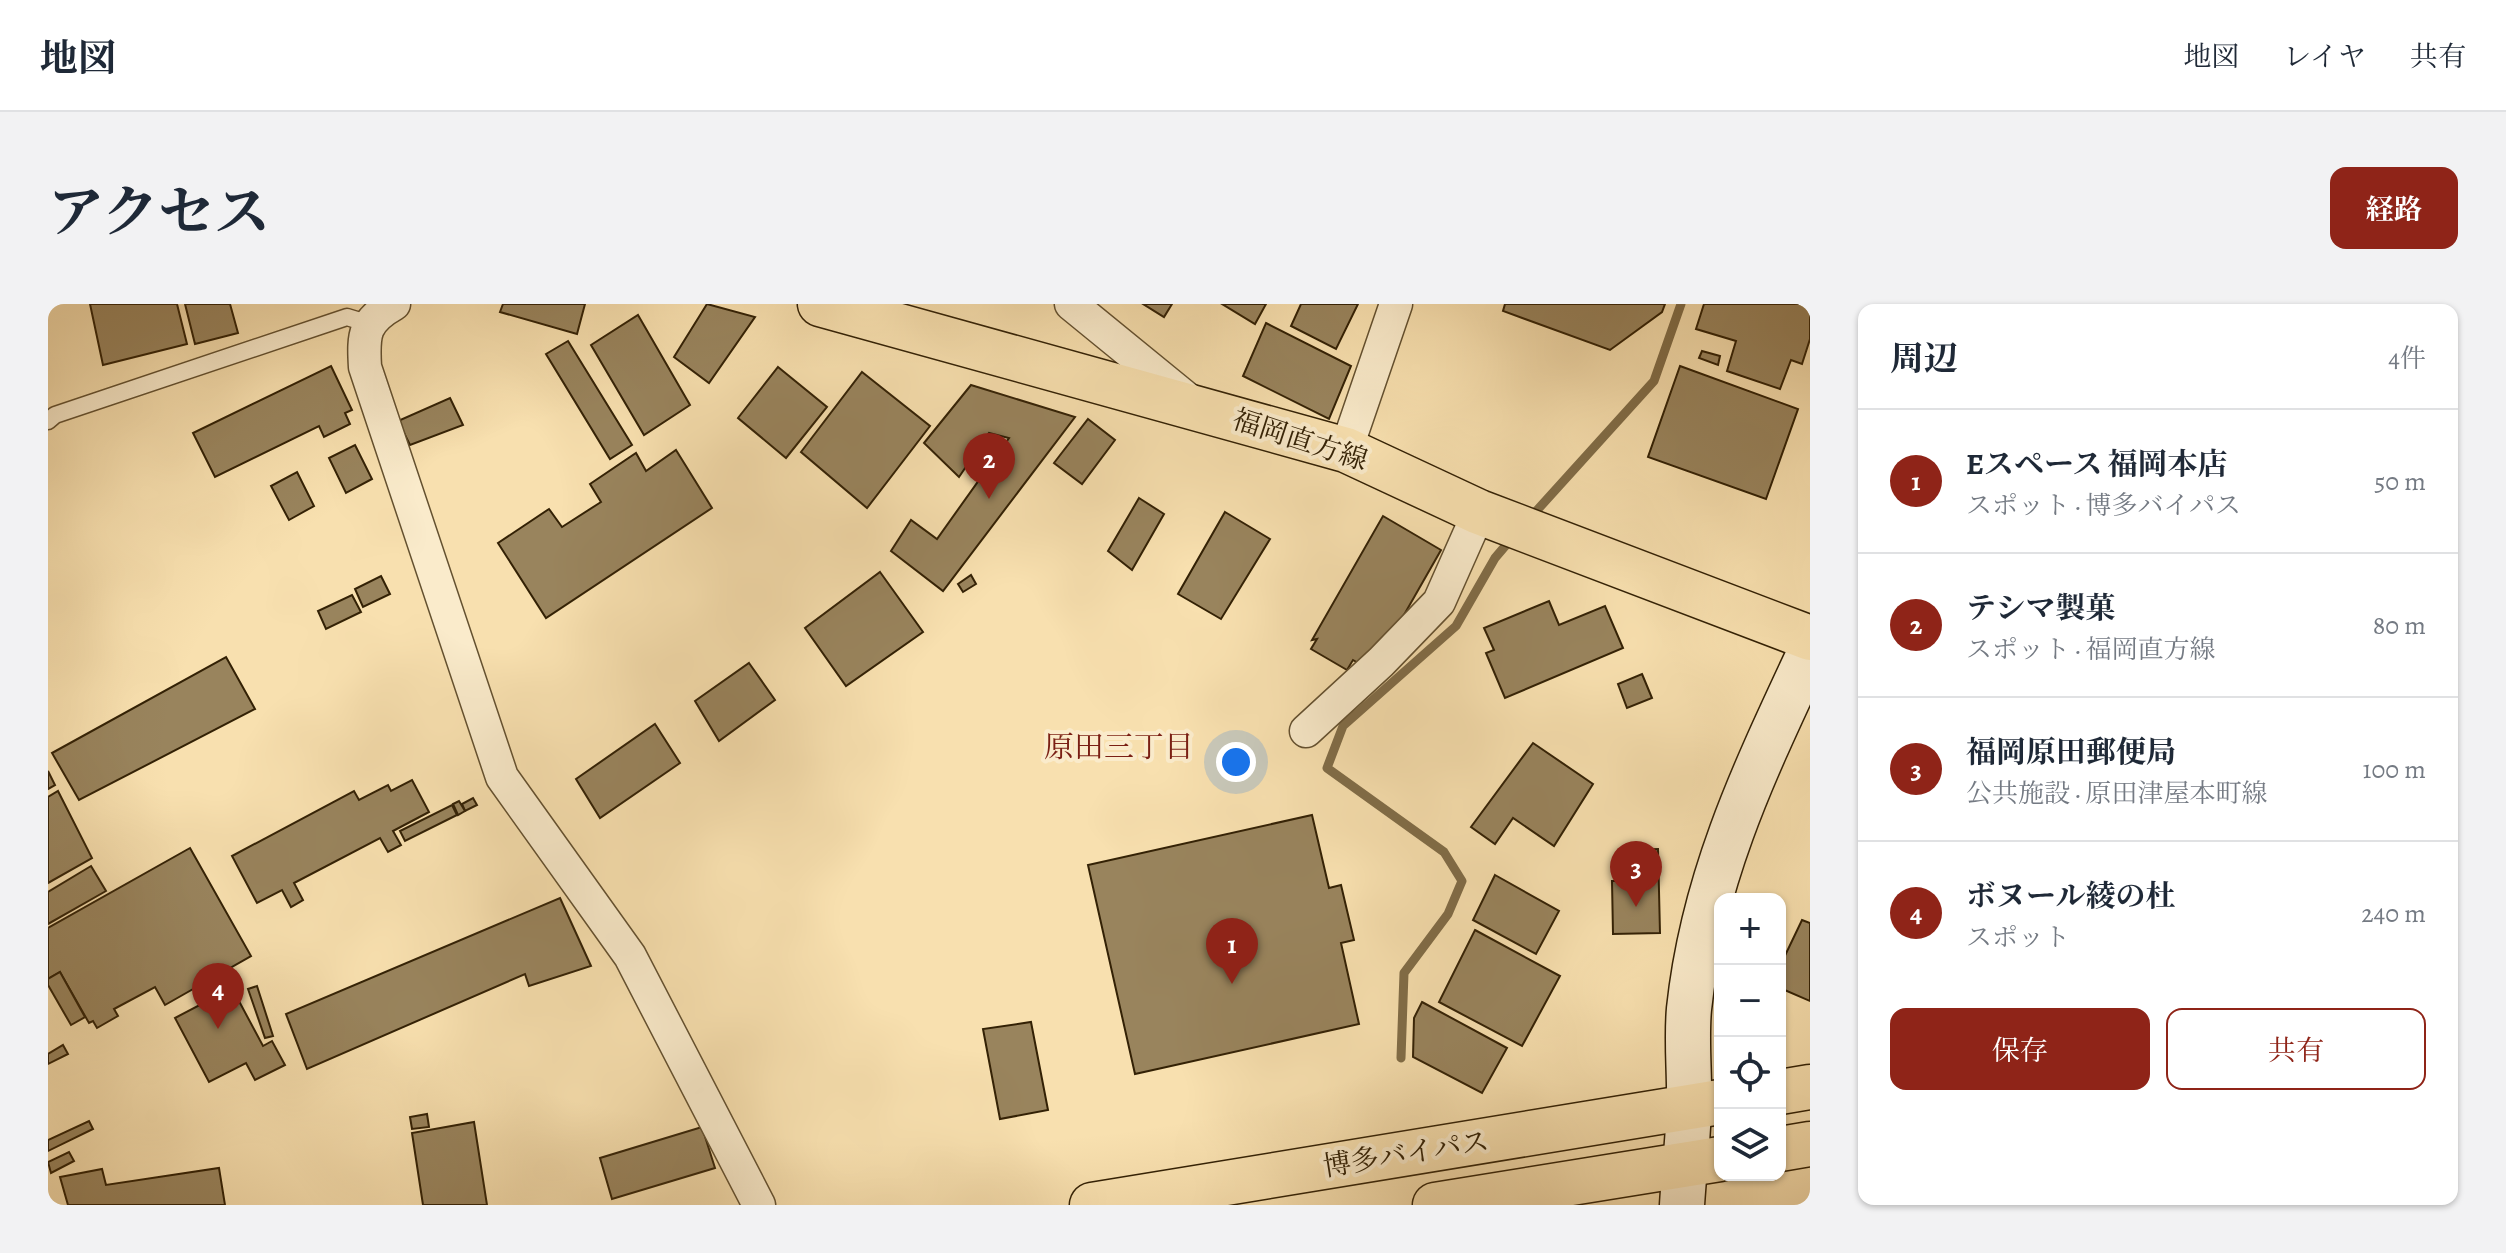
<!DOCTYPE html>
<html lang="ja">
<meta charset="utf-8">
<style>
body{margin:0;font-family:Alegreya,"Noto Serif JP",serif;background:#f2f2f3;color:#1f2937}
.controls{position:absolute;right:24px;bottom:24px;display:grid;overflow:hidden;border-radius:16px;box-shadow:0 2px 6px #0004}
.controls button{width:72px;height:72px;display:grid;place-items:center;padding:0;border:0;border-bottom:2px solid #e0e1e3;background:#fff;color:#1f2937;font:40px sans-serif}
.you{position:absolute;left:1188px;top:458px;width:28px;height:28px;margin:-20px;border:6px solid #fff;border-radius:50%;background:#1a73e8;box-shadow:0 0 0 12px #1a73e833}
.badge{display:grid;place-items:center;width:52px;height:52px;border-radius:50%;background:#8f2418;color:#fff;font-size:26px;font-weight:700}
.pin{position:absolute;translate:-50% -66px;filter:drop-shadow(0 2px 4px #0008)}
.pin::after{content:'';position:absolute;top:42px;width:28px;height:24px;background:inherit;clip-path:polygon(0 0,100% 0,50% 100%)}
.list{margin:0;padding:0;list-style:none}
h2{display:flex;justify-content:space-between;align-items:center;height:104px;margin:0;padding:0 32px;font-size:34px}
h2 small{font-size:26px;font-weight:400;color:#747a83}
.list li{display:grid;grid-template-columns:52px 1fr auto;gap:24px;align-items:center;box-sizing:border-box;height:144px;padding:0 32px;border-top:2px solid #e0e1e3}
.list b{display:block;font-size:30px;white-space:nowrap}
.list p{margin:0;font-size:26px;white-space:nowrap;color:#747a83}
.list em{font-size:26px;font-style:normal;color:#747a83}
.actions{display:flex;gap:16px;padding:24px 32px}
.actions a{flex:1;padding:18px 0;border:2px solid #8f2418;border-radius:16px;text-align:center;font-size:28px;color:#8f2418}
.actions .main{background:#8f2418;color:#fff}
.icon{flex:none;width:44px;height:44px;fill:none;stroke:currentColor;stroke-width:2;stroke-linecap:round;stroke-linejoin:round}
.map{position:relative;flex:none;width:1762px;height:901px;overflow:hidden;border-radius:16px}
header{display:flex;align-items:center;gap:48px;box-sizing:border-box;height:112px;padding:0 40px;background:#fff;border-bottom:2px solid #e0e1e3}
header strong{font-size:38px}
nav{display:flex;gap:44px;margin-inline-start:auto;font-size:28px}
.intro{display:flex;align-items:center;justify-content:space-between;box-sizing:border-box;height:192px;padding:0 48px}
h1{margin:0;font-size:56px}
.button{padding:20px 36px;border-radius:16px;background:#8f2418;color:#fff;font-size:28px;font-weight:700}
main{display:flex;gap:48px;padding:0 48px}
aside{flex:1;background:#fff;border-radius:16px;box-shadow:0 2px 6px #0004}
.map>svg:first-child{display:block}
</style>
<header>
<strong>地図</strong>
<nav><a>地図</a><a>レイヤ</a><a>共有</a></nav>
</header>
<div class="intro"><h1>アクセス</h1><a class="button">経路</a></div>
<main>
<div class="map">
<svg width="1762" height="901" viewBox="0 0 1762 901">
<rect width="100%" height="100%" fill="#f8e0af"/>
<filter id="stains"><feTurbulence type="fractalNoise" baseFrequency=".0025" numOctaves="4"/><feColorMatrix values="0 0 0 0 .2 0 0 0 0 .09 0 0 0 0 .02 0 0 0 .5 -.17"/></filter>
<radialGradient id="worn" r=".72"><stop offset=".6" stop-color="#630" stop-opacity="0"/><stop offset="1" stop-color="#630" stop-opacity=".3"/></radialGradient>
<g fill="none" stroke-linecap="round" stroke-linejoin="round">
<g stroke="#816d48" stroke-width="9">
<polyline points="1482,214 1606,77 1633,0"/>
<polyline points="1353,754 1356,669 1400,610 1414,577 1396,548 1279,464 1295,422 1408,322 1447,254 1464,234"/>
</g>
</g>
<g fill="#99845d" stroke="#332105" stroke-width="2">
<polygon points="42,0 129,0 139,40 55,61"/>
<polygon points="137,0 182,0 190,29 147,40"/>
<polygon points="455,0 537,0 529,30 452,8"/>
<polygon points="659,0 707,13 661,79 626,53"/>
<polygon points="1095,0 1124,0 1116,13"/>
<polygon points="1174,0 1218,0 1207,20"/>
<polygon points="1253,0 1310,0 1288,45 1243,22"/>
<polygon points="1457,0 1617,0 1614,8 1562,46 1455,7"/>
<polygon points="1656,0 1762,0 1762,35 1754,60 1743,56 1732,85 1679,67 1688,37 1648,25"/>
<polygon points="590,11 642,101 596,131 543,41"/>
<polygon points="1218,19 1303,62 1281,115 1195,72"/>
<polygon points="520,37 584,141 562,155 498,50"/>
<polygon points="1654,47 1672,52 1670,61 1651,54"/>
<polygon points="283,62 304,106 297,109 302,120 276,133 271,122 167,173 145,129"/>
<polygon points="1632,62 1750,105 1718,195 1600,153"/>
<polygon points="730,63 779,103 738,154 690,114"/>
<polygon points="814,68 882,122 819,204 753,148"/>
<polygon points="923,81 1027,113 895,287 843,247 863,216 889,235 961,134 941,129 911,173 876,139"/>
<polygon points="402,94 415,121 362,141 350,117"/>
<polygon points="1040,115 1067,136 1034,180 1006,159"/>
<polygon points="307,141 324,175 298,189 281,154"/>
<polygon points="628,146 664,204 498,314 450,239 501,205 514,223 553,198 542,180 588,149 598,167"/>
<polygon points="249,168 266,202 241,216 223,182"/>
<polygon points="1091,194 1116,210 1084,266 1060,247"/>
<polygon points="1177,208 1222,235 1173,315 1130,290"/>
<polygon points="1335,212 1393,246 1324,367 1305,356 1299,366 1263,345 1269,335 1264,336"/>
<polygon points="832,268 875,328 798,382 757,324"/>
<polygon points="923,271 928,280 915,288 910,280"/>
<polygon points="333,272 342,290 315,303 307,285"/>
<polygon points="304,291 313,308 278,325 270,307"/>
<polygon points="1501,297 1511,321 1557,302 1575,344 1457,394 1438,349 1446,346 1436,324"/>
<polygon points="178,353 207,405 31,496 4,449"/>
<polygon points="701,359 727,396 671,437 647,397"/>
<polygon points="1594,370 1604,394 1579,404 1570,380"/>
<polygon points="607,420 632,459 552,514 528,475"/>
<polygon points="1485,439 1545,480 1506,542 1465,514 1447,540 1423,523"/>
<polygon points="0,467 7,481 0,485"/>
<polygon points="364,476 381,508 345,527 353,541 340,548 332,534 246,579 255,596 243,603 234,586 209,599 184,552 306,487 311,496 340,481 343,487"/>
<polygon points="10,487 44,554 0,579 0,493"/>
<polygon points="425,494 429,501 417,507 414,500"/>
<polygon points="411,497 417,507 410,511 405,500"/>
<polygon points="404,501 409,511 357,537 352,527"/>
<polygon points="1264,511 1281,584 1293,581 1306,636 1293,639 1311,720 1087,770 1040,561"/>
<polygon points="142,544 203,652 117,701 107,683 66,705 70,712 49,724 45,717 41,719 12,668 0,675 0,624"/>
<polygon points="1610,545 1612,629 1565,630 1564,577 1577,577 1576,546"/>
<polygon points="43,562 58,587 0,620 0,588"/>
<polygon points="1447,571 1511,607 1488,650 1425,616"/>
<polygon points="512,594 543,662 481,682 477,670 259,765 238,710"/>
<polygon points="1754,616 1762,619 1762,697 1732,684 1732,662"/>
<polygon points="1427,626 1512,672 1474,742 1391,698"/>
<polygon points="12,668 37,713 23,721 0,681 0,675"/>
<polygon points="209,682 225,732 217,734 200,685"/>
<polygon points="184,684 215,742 224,737 237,761 207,776 198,759 161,778 127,714"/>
<polygon points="1374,698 1459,744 1434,789 1365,753 1366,714"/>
<polygon points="983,718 1000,806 952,815 935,725"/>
<polygon points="15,741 20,750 0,760 0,750"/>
<polygon points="379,810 381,823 364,825 362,813"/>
<polygon points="41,817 45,825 0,847 0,836"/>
<polygon points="426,818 439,901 375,901 364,829"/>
<polygon points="654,823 667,864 564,895 552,854"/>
<polygon points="21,848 26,857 3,869 0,858"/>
<polygon points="171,864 177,901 20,901 12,873 54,865 58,881"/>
</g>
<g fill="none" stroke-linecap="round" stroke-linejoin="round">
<g stroke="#645130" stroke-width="19">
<polyline id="lane" points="0,117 7,111 299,13 322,20"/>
</g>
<g stroke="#645130" stroke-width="35">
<g id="street">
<path d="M346 0C316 17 315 30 317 63L454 473 582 652 711 901"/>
<polyline points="1023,0 1143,98"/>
<polyline points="1298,146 1348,0"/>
<polyline points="1258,427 1333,358 1391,298 1431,208"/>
</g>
</g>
<g stroke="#332105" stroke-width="47">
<path id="secondary" d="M1634 901C1636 869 1640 836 1641 803 1642 771 1638 738 1641 705 1655 573 1707 466 1762 348"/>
</g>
<g stroke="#332105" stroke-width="47">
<polyline id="primary" points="772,0 1298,146 1431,208 1762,334"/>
</g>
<g stroke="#332105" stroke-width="47">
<g id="highway">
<polyline points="1732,788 1762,783"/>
<polyline points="1732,845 1762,840"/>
<polyline points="1044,901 1672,798"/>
<polyline points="1387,901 1672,855"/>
</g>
</g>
<use href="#lane" stroke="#faebcb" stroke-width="16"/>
<use href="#street" stroke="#faebcb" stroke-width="32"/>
<use href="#secondary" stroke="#faebcb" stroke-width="44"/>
<use href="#primary" stroke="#f8e0af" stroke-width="44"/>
<use href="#highway" stroke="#f8e0af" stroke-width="44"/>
</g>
<g text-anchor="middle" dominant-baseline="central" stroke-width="8" stroke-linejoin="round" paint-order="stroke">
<g font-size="28" fill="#332105" stroke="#faebcb">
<text transform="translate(1252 136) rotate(18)">福岡直方線</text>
<text transform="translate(1358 850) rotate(-9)">博多バイパス</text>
</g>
<g font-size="30" fill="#7a1f14" stroke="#faebcb">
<text x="1071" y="443">原田三丁目</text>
</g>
</g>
<rect width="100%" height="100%" filter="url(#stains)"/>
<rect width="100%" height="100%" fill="url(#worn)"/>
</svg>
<div class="controls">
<button>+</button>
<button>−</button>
<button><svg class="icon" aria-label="locate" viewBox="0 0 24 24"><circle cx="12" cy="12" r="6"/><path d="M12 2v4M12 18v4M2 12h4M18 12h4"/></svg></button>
<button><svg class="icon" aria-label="layers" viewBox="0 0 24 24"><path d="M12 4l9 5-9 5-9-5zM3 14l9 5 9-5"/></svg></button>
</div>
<div class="you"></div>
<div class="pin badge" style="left:1184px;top:680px">1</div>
<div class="pin badge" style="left:941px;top:195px">2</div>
<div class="pin badge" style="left:1588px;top:603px">3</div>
<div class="pin badge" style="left:170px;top:725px">4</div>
</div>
<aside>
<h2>周辺<small>4件</small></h2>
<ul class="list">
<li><span class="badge">1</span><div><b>Eスペース 福岡本店</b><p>スポット · 博多バイパス</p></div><em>50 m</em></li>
<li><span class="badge">2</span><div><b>テシマ製菓</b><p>スポット · 福岡直方線</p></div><em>80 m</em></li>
<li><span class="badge">3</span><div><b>福岡原田郵便局</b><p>公共施設 · 原田津屋本町線</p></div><em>100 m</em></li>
<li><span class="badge">4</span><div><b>ボヌール綾の杜</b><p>スポット</p></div><em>240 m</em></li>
</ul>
<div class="actions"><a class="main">保存</a><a>共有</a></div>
</aside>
</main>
